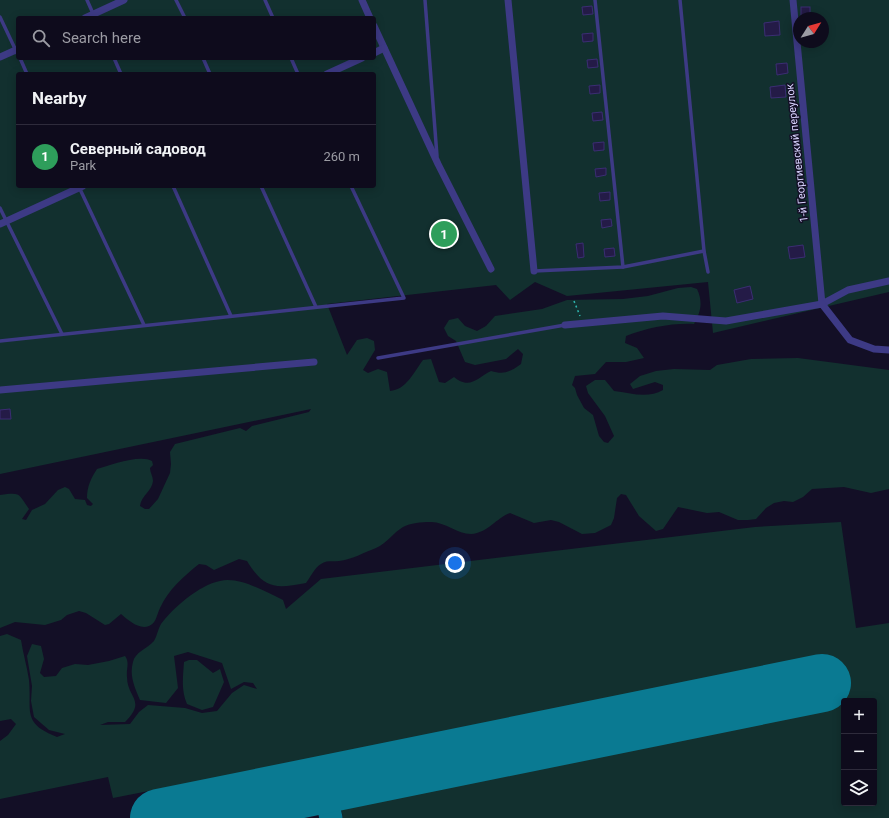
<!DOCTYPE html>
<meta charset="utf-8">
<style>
body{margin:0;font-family:Roboto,sans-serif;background:#1c1929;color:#f1f3f6}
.controls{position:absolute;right:12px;bottom:12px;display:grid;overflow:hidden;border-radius:4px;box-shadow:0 2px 10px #0003}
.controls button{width:36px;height:36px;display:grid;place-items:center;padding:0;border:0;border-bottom:1px solid #2e2b3b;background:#0e0b1c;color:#f1f3f6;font:20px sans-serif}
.compass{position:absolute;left:793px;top:12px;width:36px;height:36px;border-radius:50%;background:#0e0b1c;box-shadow:0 2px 10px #0003;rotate:53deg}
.you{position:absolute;left:455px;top:563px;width:14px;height:14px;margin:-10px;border:3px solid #fff;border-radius:50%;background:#1a73e8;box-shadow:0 0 0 6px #1a73e833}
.badge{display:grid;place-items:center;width:26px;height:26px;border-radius:50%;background:#00e5ff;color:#fff;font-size:13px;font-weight:700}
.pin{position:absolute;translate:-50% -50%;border:2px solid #fff;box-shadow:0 1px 4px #0006}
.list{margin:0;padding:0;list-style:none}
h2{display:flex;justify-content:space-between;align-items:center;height:52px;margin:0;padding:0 16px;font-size:17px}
h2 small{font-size:13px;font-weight:400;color:#9b9ba3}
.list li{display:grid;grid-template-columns:26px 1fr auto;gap:12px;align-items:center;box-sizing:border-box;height:64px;padding:0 16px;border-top:1px solid #2e2b3b}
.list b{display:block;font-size:15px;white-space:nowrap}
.list p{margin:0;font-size:13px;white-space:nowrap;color:#9b9ba3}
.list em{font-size:13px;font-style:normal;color:#9b9ba3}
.icon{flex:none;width:22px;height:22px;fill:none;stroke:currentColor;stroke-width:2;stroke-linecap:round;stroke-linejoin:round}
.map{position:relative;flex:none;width:889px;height:818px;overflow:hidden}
.search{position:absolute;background:#0e0b1c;box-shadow:0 2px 10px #0003;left:16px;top:16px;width:360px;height:44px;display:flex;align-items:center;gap:10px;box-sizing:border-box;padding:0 14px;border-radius:4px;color:#9b9ba3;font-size:15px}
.panel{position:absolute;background:#0e0b1c;box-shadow:0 2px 10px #0003;left:16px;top:72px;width:360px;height:116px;border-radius:4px}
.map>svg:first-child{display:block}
</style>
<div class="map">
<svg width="889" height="818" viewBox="0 0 889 818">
<rect width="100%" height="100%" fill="#130f26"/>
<g fill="#12302f" fill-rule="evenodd">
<path d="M0 0H889V292L713 333 708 282 567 296 535 282 510 300 496 285 327 304 347 355 357 340 367 338 374 341 375 350 363 370 368 373 378 369 387 372 390 391C406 390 414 372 423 360L431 359 439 382 445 383 454 377C470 390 477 378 491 371 504 375 510 372 521 364L523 354 518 349 506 359 475 365 465 362 456 341 448 336 444 328 449 320 458 318 465 326 477 331 486 326 495 316 542 309 567 300 623 299 648 296 678 288 691 287 697 289C703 302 701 311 694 324 671 323 647 328 626 336L625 343 637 348 644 358 626 362H606L595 374 575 376 572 385 575 388 577 395 584 408 593 415 599 436 604 442 608 443 614 436 605 416 588 393 586 386 595 380H605L614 391C630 393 648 399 663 390V385L655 382 633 389 630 384 640 376 656 371 674 369 710 370 717 365 751 359 798 358 889 370V489L871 493 844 487 812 489 803 497 793 502 784 501 774 503 766 508 756 519 748 520H738L719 512 707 513 678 507 663 529 656 531 639 516 626 495 621 494 617 498 614 518 611 525 595 533 582 534 559 522 551 520 534 523 510 513C496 518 488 533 471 534 457 534 444 521 430 522 422 522 410 523 403 527 393 533 387 543 376 548 365 552 351 560 339 561 333 562 326 560 321 564 315 567 310 578 306 583 275 589 264 589 247 561L239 559 214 570 206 565 199 564C184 576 168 590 160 608 156 616 157 622 149 626 139 630 128 620 121 614L109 624 105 625 86 613 79 611 67 615 61 620 45 625 15 622 0 628V495C22 492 18 494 29 509L22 519 26 520 32 510 45 504 58 490 65 487 69 489 75 499 85 500 87 505 91 506 93 504 87 498C87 487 91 478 97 469 110 465 140 454 152 461L153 465 150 468C150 472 153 477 153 481 152 491 141 496 140 506L145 509H149L158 499 170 473 171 464 170 452 175 444 240 428 246 431 252 426 309 412 311 409 0 474ZM18 18H374V58H18ZM799 18H823V42H799ZM18 74H374V186H18Z"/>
<path d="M841 522 856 628 889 623V818H343L341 809 830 704 821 659 113 798 108 777 0 799V741L8 735 16 724 11 719 0 721V636L7 634 21 640C23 653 27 667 29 680 32 711 21 723 57 737L65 734 49 730 34 717 31 701 32 686 27 656 32 644 41 646 44 659 40 673 44 677 56 676 62 668 75 664 88 665 109 661 125 656C130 663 126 668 127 677 127 698 147 700 125 722H108L100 725 130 724 139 712 148 705 185 708 202 713 217 711 232 693 244 685 257 689 253 683 244 682 231 689 222 663 188 652 174 656 178 688 166 703 140 700C135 688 129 676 133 662 135 652 147 649 154 641 157 636 158 629 161 624 173 608 199 585 220 581 239 576 266 592 283 600L286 609 321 579 755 527ZM844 701H874V803H844Z"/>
<path d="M189 660H197L213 673 220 669 224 682 213 707 202 710 187 704C181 690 183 677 184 662Z"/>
</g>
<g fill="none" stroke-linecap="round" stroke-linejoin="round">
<g stroke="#0a7a92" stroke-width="23">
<polyline points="304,788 322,793 327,800"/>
<path d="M331 818C327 800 323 790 342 781"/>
</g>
<polyline stroke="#0a7a92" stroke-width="58" points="159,818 822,683"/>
</g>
<g fill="#241b47" stroke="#3b2d73">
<polygon points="592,6 593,14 583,15 582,7"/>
<rect x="801" y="7" width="9" height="11"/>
<polygon points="779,21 780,35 765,36 764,23"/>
<polygon points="593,33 593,41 583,42 582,34"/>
<polygon points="597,59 598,67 588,68 587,60"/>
<polygon points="787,63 788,73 777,75 776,64"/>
<polygon points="600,85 600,93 590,94 589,86"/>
<polygon points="785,85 786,97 771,98 770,87"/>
<polygon points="602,112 603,120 593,121 592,113"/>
<polygon points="604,142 604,150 594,151 593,143"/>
<polygon points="606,168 606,175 596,177 595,169"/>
<polygon points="610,192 610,200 600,201 599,193"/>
<polygon points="611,219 612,226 602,228 601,220"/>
<polygon points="583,243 584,257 578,258 576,244"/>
<polygon points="803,245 805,257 790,259 788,247"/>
<polygon points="614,248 615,256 605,257 604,249"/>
<polygon points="750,286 753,299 737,303 734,290"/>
<polygon points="10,409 11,419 0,419 0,410"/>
</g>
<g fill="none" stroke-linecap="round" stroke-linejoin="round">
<polyline stroke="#2fb8b0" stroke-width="1.5" stroke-dasharray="2 3" stroke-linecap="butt" points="574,301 580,316"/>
<g stroke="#3d3a85" stroke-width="3.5">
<polyline points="87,0 95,18"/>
<polyline points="176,0 185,18"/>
<polyline points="265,0 273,18"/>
<polyline points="425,0 437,156"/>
<polyline points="595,0 623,267"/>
<polyline points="680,0 704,251 708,272"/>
<polyline points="0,17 18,55"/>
<polyline points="20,58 27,74"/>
<polyline points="114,58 121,74"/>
<polyline points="203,58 210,74"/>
<polyline points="291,58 298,74"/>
<polyline points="173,186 231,316"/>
<polyline points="261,186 316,307"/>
<polyline points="79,187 144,325"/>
<polyline points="0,208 62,334"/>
<polyline points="534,271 623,267 704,251"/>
<polyline points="0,341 404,298 351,186"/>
<polyline points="378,358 565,325"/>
</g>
<g stroke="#3d3a85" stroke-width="7">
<polyline points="362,0 370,18"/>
<polyline points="508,0 534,271"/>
<polyline points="793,0 822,304 848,290 889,281"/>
<polyline points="85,18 124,0"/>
<polyline points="374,26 438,164 491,269"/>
<polyline points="374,53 384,48"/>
<polyline points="0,57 18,49"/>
<polyline points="327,74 362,58"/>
<polyline points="0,224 83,186"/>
<polyline points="565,325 663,316 726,321 822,304 850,340 874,349 889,350"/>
<polyline points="0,390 314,362"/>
</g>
</g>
<g text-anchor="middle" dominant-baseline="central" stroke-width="3" stroke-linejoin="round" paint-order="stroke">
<g font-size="11" fill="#d9d4ff" stroke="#130f26">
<text transform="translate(797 153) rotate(-96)">1-й Георгиевский переулок</text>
</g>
</g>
</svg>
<div class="controls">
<button>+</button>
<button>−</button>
<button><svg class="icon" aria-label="layers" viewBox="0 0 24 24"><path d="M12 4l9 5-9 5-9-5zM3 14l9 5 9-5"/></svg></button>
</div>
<svg class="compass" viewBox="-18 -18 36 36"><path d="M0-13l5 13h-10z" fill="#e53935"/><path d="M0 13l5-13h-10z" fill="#9b9ba3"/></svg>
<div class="you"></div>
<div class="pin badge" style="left:444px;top:234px;background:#2e9e5b">1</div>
<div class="search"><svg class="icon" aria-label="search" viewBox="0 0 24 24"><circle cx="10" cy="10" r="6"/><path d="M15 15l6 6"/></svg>Search here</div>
<section class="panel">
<h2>Nearby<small></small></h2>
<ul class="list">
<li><span class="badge" style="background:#2e9e5b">1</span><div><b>Северный садовод</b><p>Park</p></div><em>260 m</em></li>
</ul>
</section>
</div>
